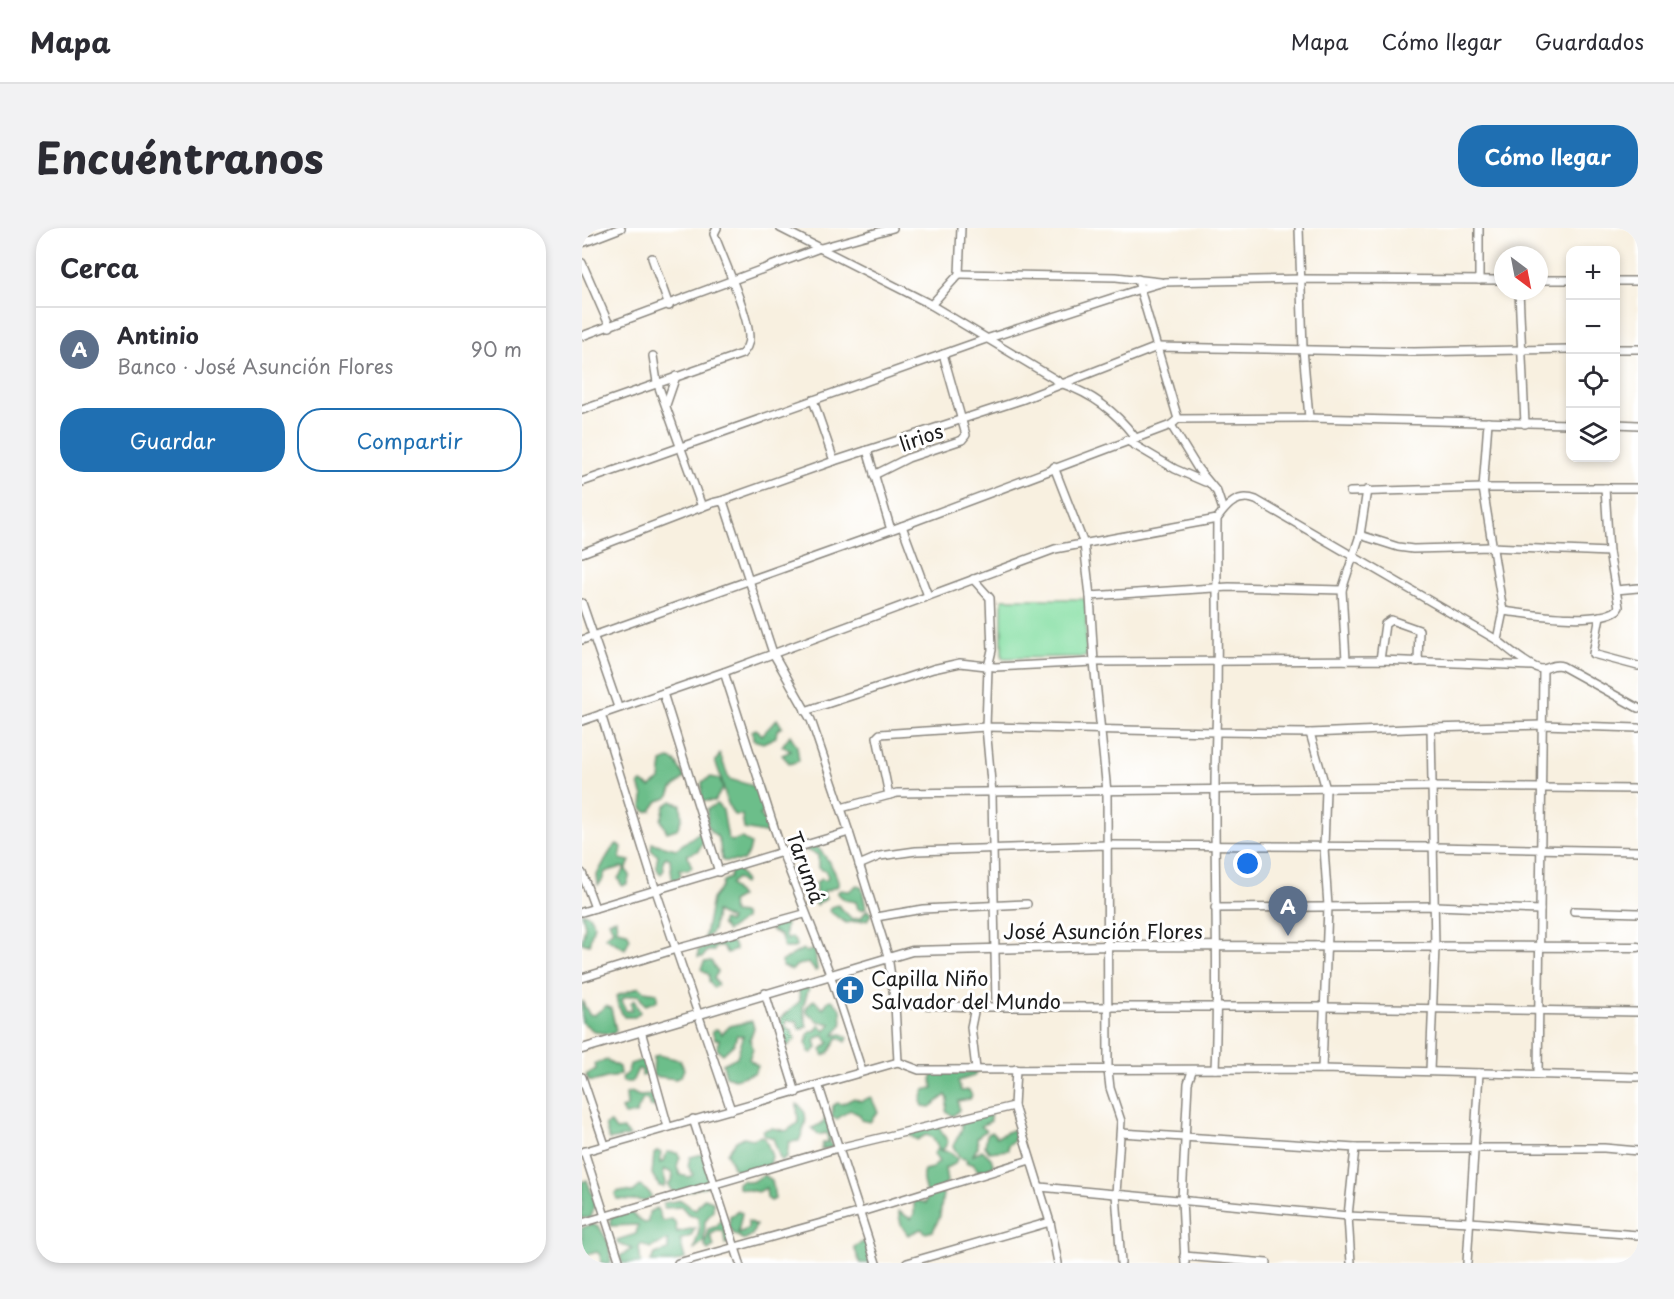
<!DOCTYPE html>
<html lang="es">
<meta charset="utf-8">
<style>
body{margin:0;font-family:"Playpen Sans",sans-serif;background:#f2f2f3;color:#2b2b33}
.controls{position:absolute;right:18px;top:18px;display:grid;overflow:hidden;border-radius:12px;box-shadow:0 3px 9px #0003}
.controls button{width:54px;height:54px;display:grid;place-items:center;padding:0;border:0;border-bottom:2px solid #e1e1e2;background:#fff;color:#2b2b33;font:30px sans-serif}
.compass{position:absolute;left:912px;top:18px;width:54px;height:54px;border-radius:50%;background:#fff;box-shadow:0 3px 9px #0003;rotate:148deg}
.you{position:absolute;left:666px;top:636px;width:21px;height:21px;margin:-15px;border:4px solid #fff;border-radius:50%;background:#1a73e8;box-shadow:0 0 0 9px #1a73e833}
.badge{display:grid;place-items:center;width:39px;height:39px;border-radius:50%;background:#1f6fb2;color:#fff;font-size:20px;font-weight:700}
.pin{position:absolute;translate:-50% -50px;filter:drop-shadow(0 2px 3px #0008)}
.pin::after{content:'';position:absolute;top:32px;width:21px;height:18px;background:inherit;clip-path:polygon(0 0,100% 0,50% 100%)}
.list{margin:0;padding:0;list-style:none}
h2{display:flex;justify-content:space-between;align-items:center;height:78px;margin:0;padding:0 24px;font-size:26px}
h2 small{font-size:20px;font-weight:400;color:#7c7c81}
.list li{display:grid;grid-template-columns:39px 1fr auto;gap:18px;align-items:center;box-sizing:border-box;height:84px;padding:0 24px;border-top:2px solid #e1e1e2}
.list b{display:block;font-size:22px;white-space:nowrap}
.list p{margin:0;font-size:20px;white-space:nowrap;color:#7c7c81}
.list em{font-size:20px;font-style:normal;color:#7c7c81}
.actions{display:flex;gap:12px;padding:18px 24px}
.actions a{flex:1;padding:14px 0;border:2px solid #1f6fb2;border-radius:24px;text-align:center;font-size:21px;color:#1f6fb2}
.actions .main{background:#1f6fb2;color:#fff}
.icon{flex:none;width:33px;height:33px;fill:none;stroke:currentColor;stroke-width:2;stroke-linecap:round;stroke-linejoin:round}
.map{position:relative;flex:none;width:1056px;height:1035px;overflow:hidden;border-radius:24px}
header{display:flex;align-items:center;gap:36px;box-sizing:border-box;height:84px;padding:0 30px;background:#fff;border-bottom:2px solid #e1e1e2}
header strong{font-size:28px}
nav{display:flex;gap:33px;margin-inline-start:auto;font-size:21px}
.intro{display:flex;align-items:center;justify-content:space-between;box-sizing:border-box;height:144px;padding:0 36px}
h1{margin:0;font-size:42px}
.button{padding:15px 27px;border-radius:24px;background:#1f6fb2;color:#fff;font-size:21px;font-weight:700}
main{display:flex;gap:36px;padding:0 36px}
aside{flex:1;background:#fff;border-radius:24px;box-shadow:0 3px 9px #0003}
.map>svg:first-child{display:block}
</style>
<header>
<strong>Mapa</strong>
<nav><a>Mapa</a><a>Cómo llegar</a><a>Guardados</a></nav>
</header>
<div class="intro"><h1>Encuéntranos</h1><a class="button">Cómo llegar</a></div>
<main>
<aside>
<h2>Cerca<small></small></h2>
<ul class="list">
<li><span class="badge" style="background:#5c6f8a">A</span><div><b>Antinio</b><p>Banco · José Asunción Flores</p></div><em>90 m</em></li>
</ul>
<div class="actions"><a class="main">Guardar</a><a>Compartir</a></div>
</aside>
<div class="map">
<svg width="1056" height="1035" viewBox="0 0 1056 1035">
<rect width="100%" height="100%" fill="#fff"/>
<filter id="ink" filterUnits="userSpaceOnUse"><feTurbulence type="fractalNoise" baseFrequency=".0167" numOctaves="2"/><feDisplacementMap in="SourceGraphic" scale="12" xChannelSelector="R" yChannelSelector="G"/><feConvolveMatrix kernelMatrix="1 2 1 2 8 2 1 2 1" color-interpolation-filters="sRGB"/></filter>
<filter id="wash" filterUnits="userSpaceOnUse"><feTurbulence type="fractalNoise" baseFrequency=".008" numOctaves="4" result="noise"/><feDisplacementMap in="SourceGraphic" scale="24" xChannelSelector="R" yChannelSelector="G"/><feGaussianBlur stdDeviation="1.35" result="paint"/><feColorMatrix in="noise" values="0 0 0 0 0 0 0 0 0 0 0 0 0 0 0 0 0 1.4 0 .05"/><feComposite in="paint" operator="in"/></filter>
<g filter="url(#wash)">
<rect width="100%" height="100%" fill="#f8f0e0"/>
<polygon fill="#86dfa4" stroke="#517e60" stroke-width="1.5" points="420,371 504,371 504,429 420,430"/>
<g fill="#6cbe8a" stroke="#446d53" stroke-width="1.5">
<polygon points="195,491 200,499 195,502 194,509 181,515 171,512 170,503 174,501 180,507"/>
<polygon points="208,507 215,518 217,533 208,536 200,527 209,523 200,518"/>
<path d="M138 526 147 551 179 560 185 582 178 587 189 597 190 602 187 606 162 601 160 587H152C140 570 143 553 133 534Z"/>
<polygon points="87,531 93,533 103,549 90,561 86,570 76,573 69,583 64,584 60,580 61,569 57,556 60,554 68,559 78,552 80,534"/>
<polygon points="129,549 138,551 141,560 133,573 119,573 120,554"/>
<polygon points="90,573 99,577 100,590 95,601 85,604 79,592 83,578"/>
<path d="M135 576 141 582 146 611 150 613 160 610 169 616 167 625 161 633H141C136 623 142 610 129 604L125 595V581Z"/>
<path d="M122 601 126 606 116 623 105 627 110 639 106 642 97 641 99 648 93 653 90 650 88 631 84 629 81 633 82 642 79 646C73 641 74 635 76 628L69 622 70 615 94 621Z"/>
<path d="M35 616 40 619 38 631 48 633 44 642 48 647 45 656 40 658 36 650 43 641 40 639 23 644 20 653 16 657 15 646C21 638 27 621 35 616Z"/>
<path d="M233 617C242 625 258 648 256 658L241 664 244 671 234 677 230 671 234 668C235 662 230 654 240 651L244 653 246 649 243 643 236 640V627L223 622Z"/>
<polygon points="156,640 163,654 161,656 155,650 148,656 158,669 149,674 151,685 162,686 163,691 145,703 139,696 141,692 147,694 148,691 134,684 131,703 122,712 130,671 139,660 141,653 148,650 149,643"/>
<polygon points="275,657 280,660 284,680 280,682 276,681 274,674 263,672 255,665 258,662 267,663"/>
<polygon points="256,677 270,691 279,690 285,682 289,686 285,692 264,695 247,683 249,679"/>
<polygon points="0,684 7,687 12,696 7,717 0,715 3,698"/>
<polygon points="34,691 35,702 45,704 48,710 43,721 23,709 31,702 27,693"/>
<polygon points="204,692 203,707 205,712 210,709 215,717 212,720 202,720 199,708 189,702 189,698"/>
<polygon points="140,711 151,715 154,722 145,725 141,719 133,719 132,723 125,723 121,729 116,729 116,722"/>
<polygon points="221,721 224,724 233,721 235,742 233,743 227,735 215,737 210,742 200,738 200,733"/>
<polygon points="129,733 136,744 132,750 136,757 132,760 127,754 127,747 119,741 122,734"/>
<polygon points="228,756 221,779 225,799 217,801 215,793 204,793 203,799 210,803 213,811 206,818 201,817 197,800 199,790 218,773 216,757"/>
<polygon points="57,759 62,763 75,765 75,773 63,777 56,767 43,769 40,772 44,783 50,782 49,775 52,772 58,784 53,789 42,789 36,778 34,768"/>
<polygon points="232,772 241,781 246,773 250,772 259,781 260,797 252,807 260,806 266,810 264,814 256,809 247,825 242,828 239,822 247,815 242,807 233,811 235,820 230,825 227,824 224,815 227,804 234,802 237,797 243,803 249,796 236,793 225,785 224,780"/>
<polygon points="0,773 7,786 12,787 24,778 29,780 34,802 31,806 13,804 0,794"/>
<polygon points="170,793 172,800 168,811 171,820 167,831 176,838 172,845 153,851 144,848 141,836 155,829 161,808 155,807 152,816 141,826 135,821 137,811 133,811 130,803 135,801 140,806 148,798"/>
<polygon points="76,827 98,832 102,841 99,848 94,851 71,848 72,829"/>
<polygon points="64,831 67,837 64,847 60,848 60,842 56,841 50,854 41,854 40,850 46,844 48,836"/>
<path d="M25 832 37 839 38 846 33 849C23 848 16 855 7 853L4 847 14 841 13 835Z"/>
<polygon points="395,844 392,848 376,853 379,863 387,862 390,868 388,871 376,873 377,882 371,888 364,883 366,871 364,867 348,879 341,878 339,873 342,862 351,860 349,851 352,845"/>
<polygon points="49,864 57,868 71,867 73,879 68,879 66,872 61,871 54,886 42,887 39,881 45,879 44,866"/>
<polygon points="289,869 296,884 288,894 279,892 278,887 268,882 255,891 250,890 251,878 255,875 260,876 272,870 279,873"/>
<path d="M215 876C230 885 222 900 217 913L207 914 205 928 199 933 191 910 182 907 181 902 190 900 204 903 216 895Z"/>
<polygon points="408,887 409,893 399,898 404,902 395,910 396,919 390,928 400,922 409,930 412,939 397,944 391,936 384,935 385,932 377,929 371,918 380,901 379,890"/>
<polygon points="244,888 249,895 248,914 251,919 239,922 241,915 246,914 245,905 236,907 230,900 241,895"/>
<polygon points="29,895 34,902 41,901 48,908 27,912 23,897"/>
<polygon points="355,896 366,914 361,922 357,921 350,909 344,907 335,912 327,907 328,905"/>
<polygon points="429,902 434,905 434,911 426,917 426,922 407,924 403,918 405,906 410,904 415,909"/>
<polygon points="179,908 183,910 190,928 188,937 158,946 151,939 145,925 154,913 162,909 170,911"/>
<path d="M354 922 368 924 375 931 373 936 363 940 365 954 358 962 361 966 358 988 351 1003 344 1005 339 1001 326 1007 319 997 316 983 329 991 332 986V972L344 975C347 963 337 954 342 942L350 940 357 934 352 926Z"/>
<polygon points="76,923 79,925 78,935 82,933 85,924 95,925 98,929 95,938 98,947 107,949 111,947 106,938 108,929 121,926 127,949 125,958 101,965 91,965 86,957 91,949 90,945 82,941 81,945 84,954 82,959 77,958 70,946 72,926"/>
<polygon points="182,947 190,952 193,971 189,973 185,970 184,960 176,964 156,960 156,955 160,952 169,954"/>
<polygon points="5,952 13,974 9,990 0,990 0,954"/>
<polygon points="58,958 68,965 69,969 63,973 35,971 33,966 37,963 51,964"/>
<polygon points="122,970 131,973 131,982 123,993 122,1013 112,1021 117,1003 116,989 106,986 100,979 82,980 81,975 99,972 113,982"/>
<polygon points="75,980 80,993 89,991 93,994 95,1004 113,1000 109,1008 98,1012 103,1031 92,1034 68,1034 73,1026 86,1022 86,1012 68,1020 60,1016 57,1019 59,1035 40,1035 38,1028 50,1021 36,1016 35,1012 54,1006 56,997 28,998 29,989 47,983 62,995 66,994 67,984"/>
<polygon points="156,983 160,985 156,1005 166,1001 166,993 174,997 170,1007 162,1012 152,1006 147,998 148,988"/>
<polygon points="139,990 151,1013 143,1016 142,1004 136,1002 128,1007 132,1018 126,1022 123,1018 126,1001 135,998"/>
<polygon points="10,996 18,1000 27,1016 29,1035 19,1035 18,1027 15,1024 1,1028 3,1035 0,1035 0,1000"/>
<polygon points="281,1014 285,1015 289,1035 278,1035 272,1019"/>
</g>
</g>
<g filter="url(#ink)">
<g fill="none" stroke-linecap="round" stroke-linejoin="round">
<g stroke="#8a867e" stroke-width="10">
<g id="minor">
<path d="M198 0 344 74 481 156C510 166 534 184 552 208"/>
<polyline points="0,15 39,0"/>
<polyline points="70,30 87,78"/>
<polyline points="0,35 28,99"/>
<polyline points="377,46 534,49 578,54"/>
<polyline points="556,51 558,61 582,54 720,51 921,52"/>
<polyline points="897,52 897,0"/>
<polyline points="957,52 988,52"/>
<polyline points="1034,53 1056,53"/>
<polyline points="937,63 943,196"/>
<polyline points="349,77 377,46 379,0"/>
<polyline points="0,108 235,21 311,0"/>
<polyline points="1034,121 1056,121"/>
<polyline points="71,128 75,154 120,279"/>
<polyline points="84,177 94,148"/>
<path d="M0 182 160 126C164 121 167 117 167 109 166 85 141 30 132 6L135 0"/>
<polyline points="727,190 988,196"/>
<polyline points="596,191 727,190 721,121 717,0"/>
<polyline points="906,194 901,260 921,383 915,412"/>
<polyline points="1034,196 1056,197"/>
<polyline points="589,197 616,241 635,264 641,282"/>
<polyline points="544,212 593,241 623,254"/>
<polyline points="285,222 309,302"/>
<polyline points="252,233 439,172 575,119 832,124 988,121"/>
<polyline points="472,239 502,316 508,368 512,434 525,564 526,842 528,860 539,893 534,966 539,1035"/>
<polyline points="292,247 326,230 380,212 384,207 361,126"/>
<polyline points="0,254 404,111 558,61 596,191 589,197 320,298 0,412"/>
<polyline points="768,264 901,260 1056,260"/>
<polyline points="139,273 252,233 231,172"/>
<polyline points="320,298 346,368"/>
<polyline points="778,307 816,319 831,321 909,319 1027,324"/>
<polyline points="0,325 130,275 139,273 142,276 191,425 229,492 267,604"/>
<path d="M391 351 408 370 410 422 406 439 404 499 634 504C630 617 638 729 633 841"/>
<polyline points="1034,362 1056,360"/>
<polyline points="508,368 647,359 760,362"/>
<polyline points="0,375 36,479"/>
<path d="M921 383C947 386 1014 397 1035 382L1037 379 1027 324 1023 260"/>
<polyline points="1018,388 1011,426 1056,438"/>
<polyline points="764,432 760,362 778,307 785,262"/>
<polyline points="798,432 803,396 809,392 837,402 836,434"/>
<polyline points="142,444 200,624 248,746 280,843"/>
<polyline points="81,465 137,644"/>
<polyline points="223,483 351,441 378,435 413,439 512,434 798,432 950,438"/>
<polyline points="19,486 74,663 149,882"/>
<polyline points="0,493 142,444 473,321 635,291"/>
<polyline points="849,500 960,497 1056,500"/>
<polyline points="728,505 744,561 742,620 746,678 740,841"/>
<polyline points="307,567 295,509 298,506 404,499 410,565 414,777"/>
<polyline points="259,580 315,565 848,559 1056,561"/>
<polyline points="277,637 298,628 334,623 525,617 852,619 1056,623"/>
<polyline points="0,645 13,680"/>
<polyline points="633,680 853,678 958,682"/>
<polyline points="992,683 1056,685"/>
<polyline points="0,684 267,604 306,728 313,776 316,834"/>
<polyline points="294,689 341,681 445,676"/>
<polyline points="0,750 94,721 222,686"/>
<polyline points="183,765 214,865"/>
<polyline points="313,776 393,779 743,779 1056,784"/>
<polyline points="393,779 389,799 394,841"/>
<polyline points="59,803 86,899"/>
<polyline points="434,841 432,878 468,994 476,1035"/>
<path d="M848 843 853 719 849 500 728 505 634 504C637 433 634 362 635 291 645 277 656 265 674 272L915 412C924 419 950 442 961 441 968 440 971 435 980 438L1056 480"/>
<polyline points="956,845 961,441"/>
<polyline points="0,849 23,917"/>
<polyline points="237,859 294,1035"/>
<polyline points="111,891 158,1035"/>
<polyline points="539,905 773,920 1022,920 1056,923"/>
<polyline points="2,923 38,1035"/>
<polyline points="0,924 316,834 337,842 740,841 1056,849"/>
<polyline points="458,959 766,988 888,994 1056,1007"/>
<polyline points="0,995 256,920 432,878"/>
<polyline points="602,1028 685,1035"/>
<polyline points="96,1035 279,984 448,932"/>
<polyline points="325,1035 468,994"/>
<polyline points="603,1035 600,971 606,855 610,843"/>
<polyline points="769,1035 766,988 773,920"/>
<polyline points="885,1035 897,845"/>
</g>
</g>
<g stroke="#8a867e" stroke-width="11">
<polyline id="tertiary" points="0,821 330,723 526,718 1056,719"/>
</g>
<use href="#minor" stroke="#fff" stroke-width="7"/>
<use href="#tertiary" stroke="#fff" stroke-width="8"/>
</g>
</g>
<defs>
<g id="church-disc" transform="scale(1.5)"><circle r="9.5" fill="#1f6fb2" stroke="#fff"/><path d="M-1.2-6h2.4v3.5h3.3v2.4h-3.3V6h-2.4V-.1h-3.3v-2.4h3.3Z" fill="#fff"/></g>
</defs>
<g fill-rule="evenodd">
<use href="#church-disc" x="268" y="762"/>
</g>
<g text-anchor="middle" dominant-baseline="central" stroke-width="6" stroke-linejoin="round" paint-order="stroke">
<g font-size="20" fill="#1c1c1c" stroke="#fff">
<text transform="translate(339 209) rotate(-20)">lirios</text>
<text transform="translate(224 639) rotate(70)">Tarumá</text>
<text x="521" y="703">José Asunción Flores</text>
</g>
<g font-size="20" fill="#1c1c1c" stroke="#fff" text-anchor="start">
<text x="289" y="750">Capilla Niño<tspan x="289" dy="23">Salvador del Mundo</tspan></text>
</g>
</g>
</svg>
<div class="controls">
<button>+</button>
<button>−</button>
<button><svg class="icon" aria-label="locate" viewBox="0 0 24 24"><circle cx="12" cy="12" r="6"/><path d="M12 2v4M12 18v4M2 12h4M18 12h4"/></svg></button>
<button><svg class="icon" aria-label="layers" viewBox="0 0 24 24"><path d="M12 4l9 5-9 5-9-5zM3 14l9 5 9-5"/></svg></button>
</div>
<svg class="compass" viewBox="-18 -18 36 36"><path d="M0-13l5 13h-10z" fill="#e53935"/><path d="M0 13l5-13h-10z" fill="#7c7c81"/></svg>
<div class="you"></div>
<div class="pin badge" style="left:706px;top:708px;background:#5c6f8a">A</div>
</div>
</main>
